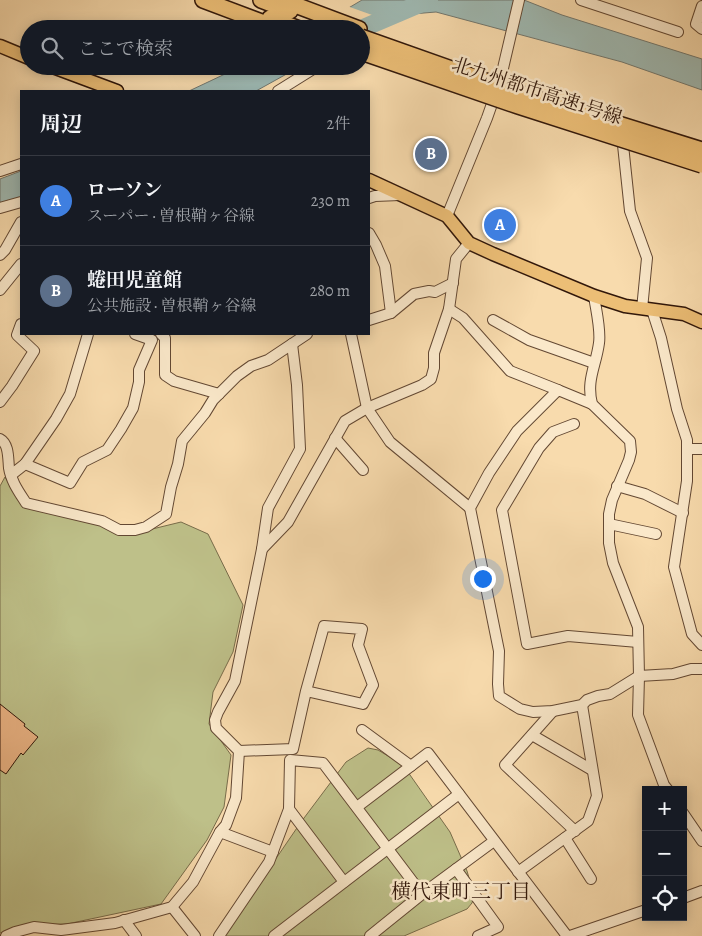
<!DOCTYPE html>
<html lang="ja">
<meta charset="utf-8">
<style>
body{margin:0;font-family:Alegreya,"Noto Serif JP",serif;background:#242831;color:#f1f3f6}
.controls{position:absolute;right:15px;bottom:15px;display:grid;overflow:hidden;border-radius:0px;box-shadow:0 2px 12px #0003}
.controls button{width:45px;height:45px;display:grid;place-items:center;padding:0;border:0;border-bottom:1px solid #363941;background:#171b24;color:#f1f3f6;font:25px sans-serif}
.you{position:absolute;left:482px;top:578px;width:18px;height:18px;margin:-12px;border:4px solid #fff;border-radius:50%;background:#1a73e8;box-shadow:0 0 0 8px #1a73e833}
.badge{display:grid;place-items:center;width:32px;height:32px;border-radius:50%;background:#c59692;color:#fff;font-size:16px;font-weight:700}
.pin{position:absolute;translate:-50% -50%;border:2px solid #fff;box-shadow:0 1px 5px #0006}
.list{margin:0;padding:0;list-style:none}
h2{display:flex;justify-content:space-between;align-items:center;height:65px;margin:0;padding:0 20px;font-size:21px}
h2 small{font-size:16px;font-weight:400;color:#9ea1a6}
.list li{display:grid;grid-template-columns:32px 1fr auto;gap:15px;align-items:center;box-sizing:border-box;height:90px;padding:0 20px;border-top:1px solid #363941}
.list b{display:block;font-size:19px;white-space:nowrap}
.list p{margin:0;font-size:16px;white-space:nowrap;color:#9ea1a6}
.list em{font-size:16px;font-style:normal;color:#9ea1a6}
.icon{flex:none;width:28px;height:28px;fill:none;stroke:currentColor;stroke-width:2;stroke-linecap:round;stroke-linejoin:round}
.map{position:relative;flex:none;width:702px;height:936px;overflow:hidden}
.search{position:absolute;background:#171b24;box-shadow:0 2px 12px #0003;left:20px;top:20px;width:350px;height:55px;display:flex;align-items:center;gap:12px;box-sizing:border-box;padding:0 18px;border-radius:28px;color:#9ea1a6;font-size:19px}
.panel{position:absolute;background:#171b24;box-shadow:0 2px 12px #0003;left:20px;top:90px;width:350px;height:245px;border-radius:0px}
.map>svg:first-child{display:block}
</style>
<div class="map">
<svg width="702" height="936" viewBox="0 0 702 936">
<rect width="100%" height="100%" fill="#f8dbad"/>
<filter id="stains"><feTurbulence type="fractalNoise" baseFrequency=".004" numOctaves="4"/><feColorMatrix values="0 0 0 0 .2 0 0 0 0 .09 0 0 0 0 .02 0 0 0 .5 -.17"/></filter>
<radialGradient id="worn" r=".72"><stop offset=".6" stop-color="#630" stop-opacity="0"/><stop offset="1" stop-color="#630" stop-opacity=".3"/></radialGradient>
<g fill="#bec089" stroke="#786c4a">
<polygon points="5,477 22,504 140,532 181,522 208,534 243,605 233,652 213,692 209,724 231,755 224,807 207,840 161,904 67,924 25,925 0,933 0,486"/>
<polygon points="368,748 378,750 403,765 450,832 467,871 474,895 472,903 467,909 404,936 223,936 301,822 346,762"/>
</g>
<g fill="#9fb9b2" stroke="#73786f">
<polygon points="362,0 524,0 562,15 702,59 702,90 622,62 436,12 388,16 361,32 361,29 313,29"/>
<polygon points="242,66 301,66 256,91 189,91"/>
<polygon points="21,171 21,198 0,204 0,179"/>
</g>
<polygon fill="#f8dbad" points="347,6 386,20 362,34 361,29 310,29"/>
<g fill="none" stroke-linecap="round" stroke-linejoin="round">
<polyline stroke="#9fb9b2" stroke-width="18" points="361,29 429,0"/>
</g>
<polygon fill="#eab384" stroke="#31170a" points="0,704 25,724 24,726 38,737 23,755 21,753 6,774 0,770"/>
<g fill="none" stroke-linecap="round" stroke-linejoin="round">
<g stroke="#634833" stroke-width="12">
<g id="minor">
<polyline points="581,0 678,32"/>
<polyline points="702,6 696,24 702,29"/>
<polyline points="278,91 318,66"/>
<polyline points="623,145 630,211 647,258 642,309"/>
<polyline points="0,171 21,164"/>
<polyline points="369,198 375,196 400,195"/>
<polyline points="0,208 21,202"/>
<polyline points="447,216 487,118 500,81 519,0"/>
<polyline points="369,233 376,245 385,266 391,313"/>
<polyline points="0,255 5,250 21,222"/>
<polyline points="0,290 21,264"/>
<path d="M594 296C596 310 601 330 599 343 596 366 586 380 592 404L630 441 631 452 629 460 612 500 609 514V543L613 563 638 627 639 676 638 715 664 785 668 790"/>
<polyline points="449,309 463,318 510,371 558,390"/>
<polyline points="652,310 661,338 677,409 687,440 687,481 674,567 692,634 702,645"/>
<polyline points="369,320 391,313 414,294 429,291 435,292 453,283"/>
<polyline points="493,320 529,340 594,363"/>
<polyline points="161,334 165,338 165,375 174,381 219,394"/>
<polyline points="351,334 367,408 390,442 470,508"/>
<polyline points="0,402 12,386 34,351 17,335 21,324"/>
<polyline points="592,404 558,390 517,431 489,473 470,508 499,651 498,684 499,696 520,709 533,712 553,711 582,705 587,700 598,696 610,694 639,676 673,674 691,669 702,669"/>
<polyline points="574,424 553,432 539,448 502,510 527,644 568,636 638,642"/>
<polyline points="335,438 363,470"/>
<path d="M0 439C9 444 8 458 9 468 11 481 19 492 26 503L102 521 119 530H135L146 527 166 514 171 487 178 464 182 441 205 413 213 400 237 376 251 366 268 360 307 334"/>
<polyline points="688,449 702,449"/>
<polyline points="25,464 70,483 83,462 107,450 121,429 133,408 139,382 139,370 152,340 135,334"/>
<polyline points="11,475 25,464 56,419 70,394 88,334"/>
<polyline points="617,486 645,494 683,513"/>
<polyline points="609,524 656,534"/>
<polyline points="262,549 288,522 345,421 367,408 422,385 431,379 434,368 434,353 449,309 456,259 469,243"/>
<polyline points="553,711 505,765 575,831"/>
<polyline points="362,730 411,766"/>
<polyline points="532,735 592,770"/>
<polyline points="239,751 293,749 306,691 363,704 373,685 358,645 362,629 324,626 306,691"/>
<polyline points="357,807 428,753 567,936"/>
<polyline points="289,809 290,760 323,763 422,894"/>
<polyline points="683,813 702,841"/>
<polyline points="220,832 273,852"/>
<polyline points="565,838 591,879"/>
<polyline points="456,869 498,927 478,936"/>
<polyline points="518,872 588,821 597,796 582,705"/>
<polyline points="683,898 702,891"/>
<polyline points="172,907 195,936"/>
<polyline points="124,920 136,936"/>
<polyline points="6,936 15,932 34,927 61,930 115,923 172,907 193,882 220,832 226,825 236,798 239,751 216,728 215,720 218,712 235,681 262,549 268,508 300,449 297,385 292,344"/>
<polyline points="219,936 269,862 289,809 344,882"/>
<polyline points="274,936 459,794"/>
<polyline points="370,936 422,894 494,841"/>
<polyline points="570,936 646,910"/>
</g>
</g>
<g stroke="#31170a" stroke-width="15">
<g id="major">
<polyline points="0,46 29,58"/>
<polyline points="50,66 117,91"/>
<polyline points="369,180 447,216 469,243 493,254 594,296 625,306 684,314 702,322"/>
</g>
</g>
<g stroke="#31170a" stroke-width="18">
<g id="highway">
<polyline points="203,0 280,29"/>
<polyline points="261,0 290,11"/>
<polyline points="282,0 359,29"/>
<polyline points="270,18 299,29"/>
</g>
</g>
<use href="#minor" stroke="#fae8ca" stroke-width="10"/>
<use href="#major" stroke="#ecbe76" stroke-width="12"/>
<use href="#highway" stroke="#ecbe76" stroke-width="15"/>
<g stroke="#31170a" stroke-width="18" stroke-linecap="butt">
<g id="highway-bridge">
<polyline points="361,37 522,94 702,150"/>
<polyline points="361,52 518,106 702,165"/>
</g>
</g>
<use href="#highway-bridge" stroke="#ecbe76" stroke-width="15"/>
</g>
<g text-anchor="middle" dominant-baseline="central" stroke-width="5" stroke-linejoin="round" paint-order="stroke">
<g font-size="19" fill="#31170a" stroke="#fae8ca">
<text transform="translate(537 91) rotate(18)">北九州都市高速1号線</text>
</g>
<g font-size="20" fill="#31170a" stroke="#fae8ca">
<text x="461" y="891">横代東町三丁目</text>
</g>
</g>
<rect width="100%" height="100%" filter="url(#stains)"/>
<rect width="100%" height="100%" fill="url(#worn)"/>
</svg>
<div class="controls">
<button>+</button>
<button>−</button>
<button><svg class="icon" aria-label="locate" viewBox="0 0 24 24"><circle cx="12" cy="12" r="6"/><path d="M12 2v4M12 18v4M2 12h4M18 12h4"/></svg></button>
</div>
<div class="you"></div>
<div class="pin badge" style="left:500px;top:225px;background:#3f7fe0">A</div>
<div class="pin badge" style="left:431px;top:154px;background:#5c6f8a">B</div>
<div class="search"><svg class="icon" aria-label="search" viewBox="0 0 24 24"><circle cx="10" cy="10" r="6"/><path d="M15 15l6 6"/></svg>ここで検索</div>
<section class="panel">
<h2>周辺<small>2件</small></h2>
<ul class="list">
<li><span class="badge" style="background:#3f7fe0">A</span><div><b>ローソン</b><p>スーパー · 曽根鞘ヶ谷線</p></div><em>230 m</em></li>
<li><span class="badge" style="background:#5c6f8a">B</span><div><b>蜷田児童館</b><p>公共施設 · 曽根鞘ヶ谷線</p></div><em>280 m</em></li>
</ul>
</section>
</div>
